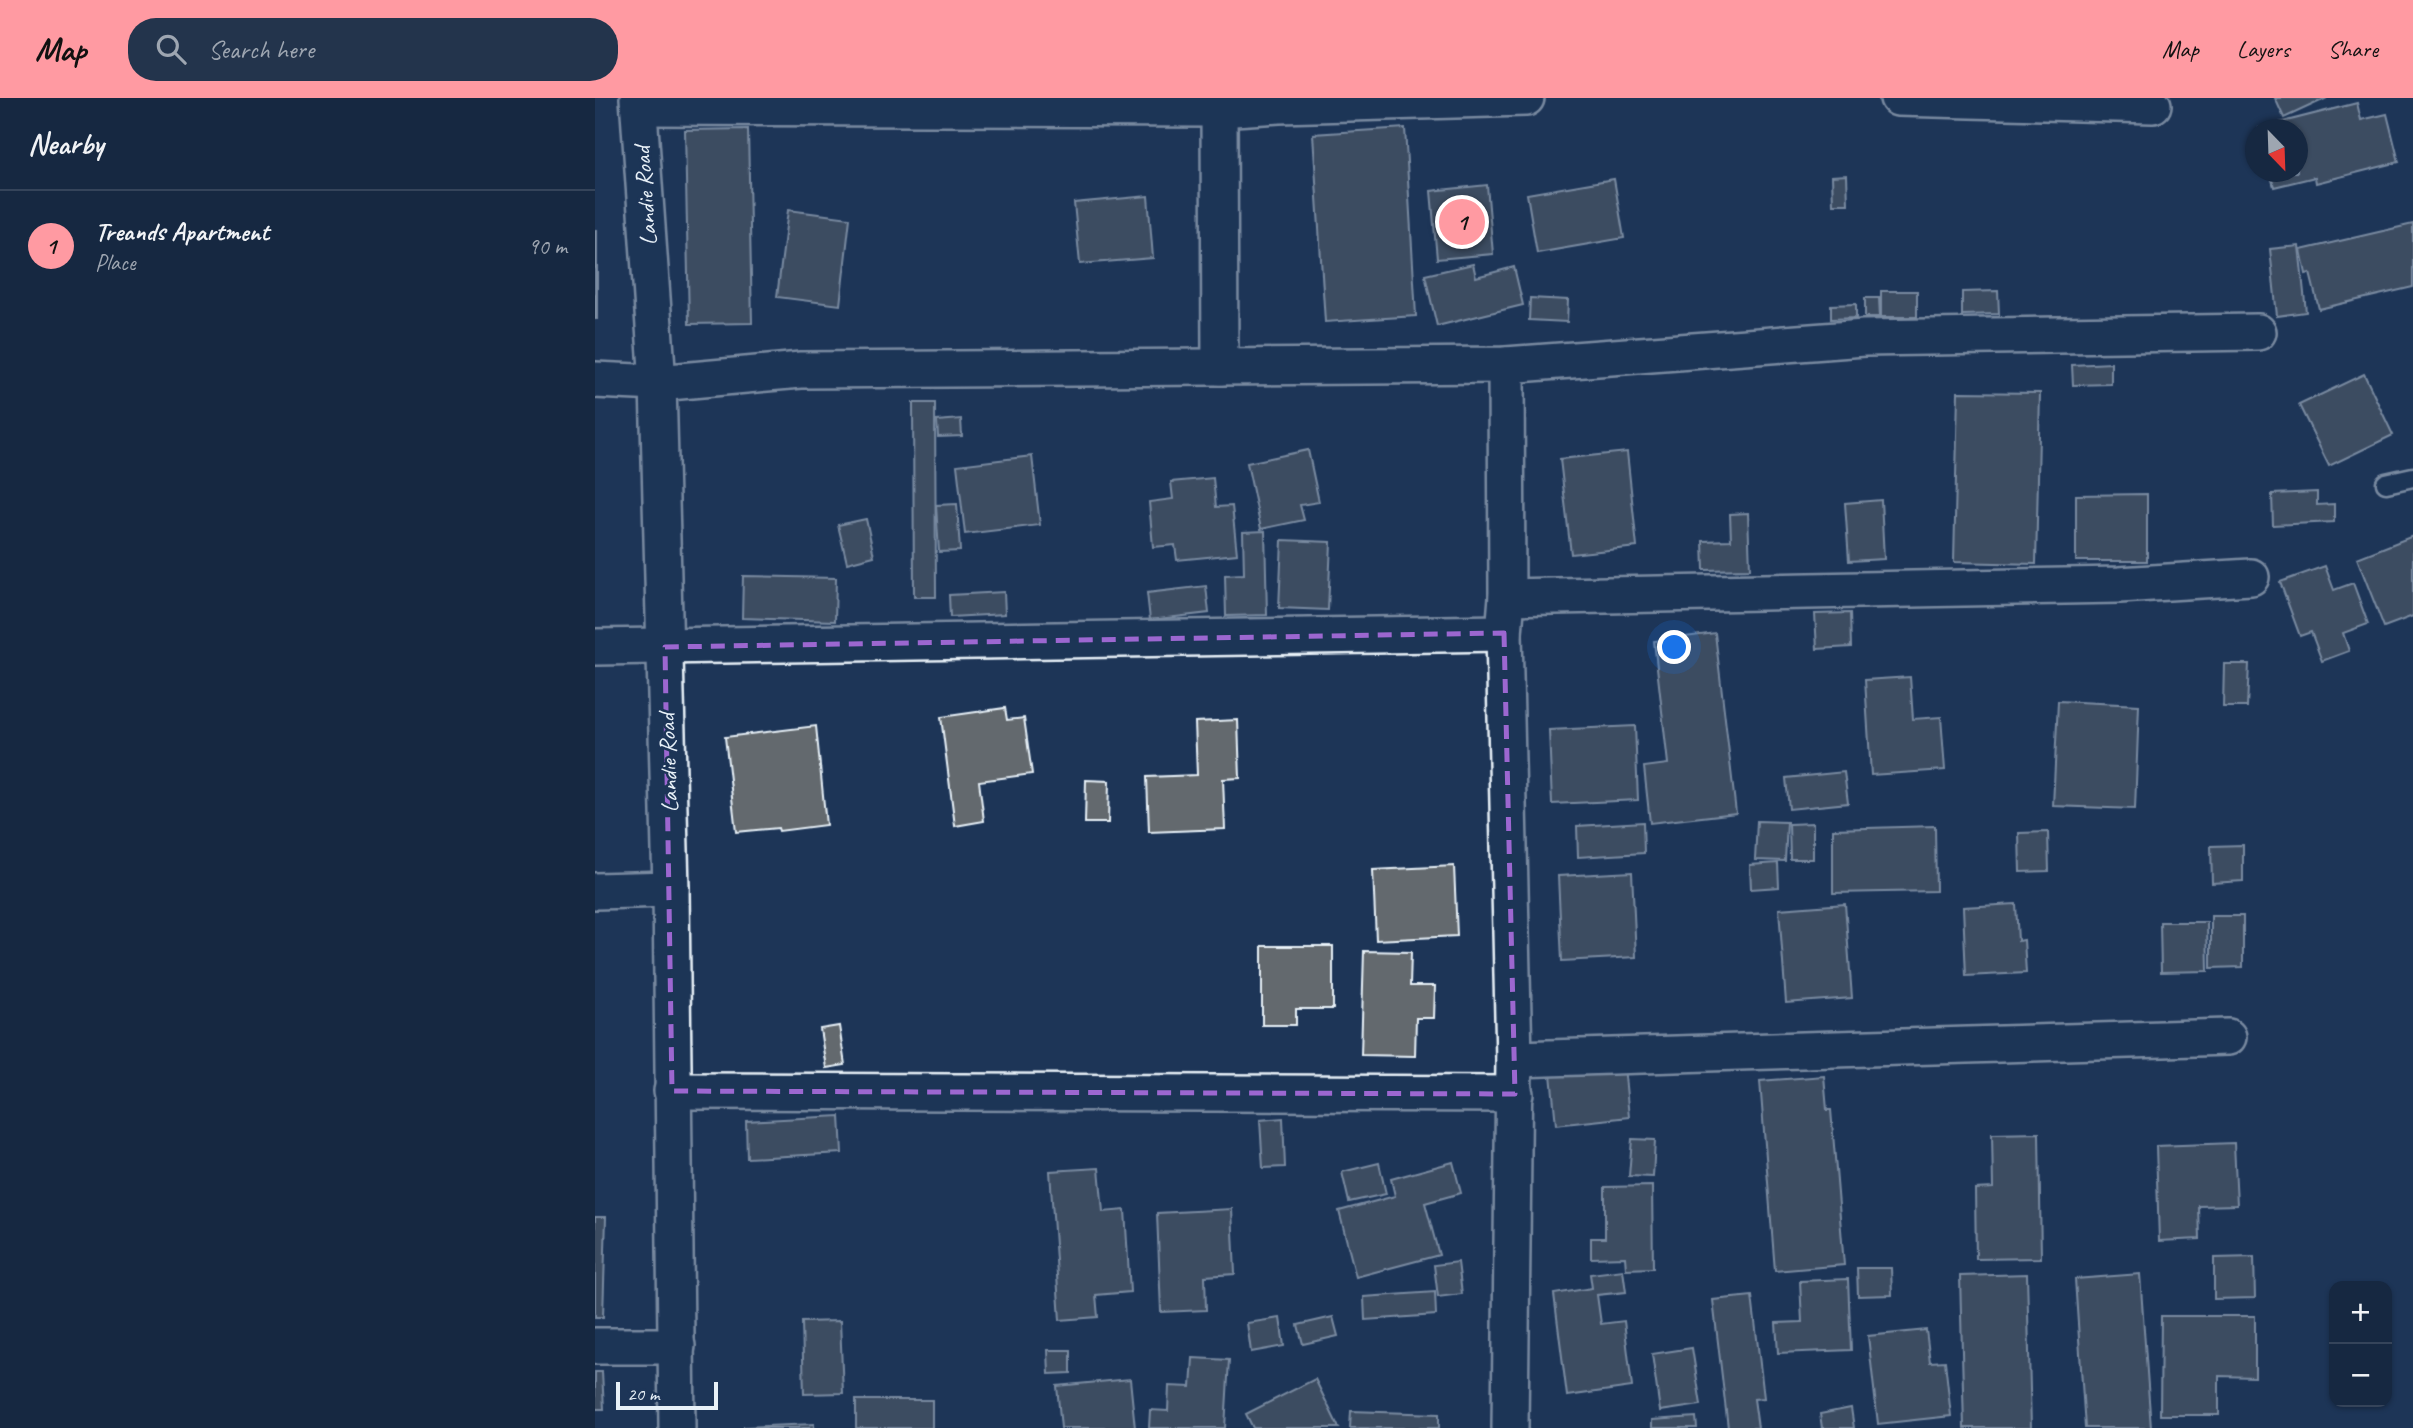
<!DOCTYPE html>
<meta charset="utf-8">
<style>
body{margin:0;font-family:Caveat,sans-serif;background:#23344c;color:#f1f3f6}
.controls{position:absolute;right:21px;bottom:21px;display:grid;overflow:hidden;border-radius:14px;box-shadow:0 2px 5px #0004}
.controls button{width:63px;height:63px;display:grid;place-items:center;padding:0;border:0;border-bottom:2px solid #35445a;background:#162841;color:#f1f3f6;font:35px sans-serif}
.compass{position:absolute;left:1650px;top:21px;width:63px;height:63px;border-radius:50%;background:#162841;box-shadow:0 2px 5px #0004;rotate:157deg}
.scale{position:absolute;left:21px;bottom:18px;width:102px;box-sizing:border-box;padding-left:7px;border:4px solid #e8f1f8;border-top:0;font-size:19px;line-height:24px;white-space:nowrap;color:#e8f1f8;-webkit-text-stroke:5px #1d3557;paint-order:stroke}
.you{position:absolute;left:1080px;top:550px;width:24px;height:24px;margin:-18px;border:5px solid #fff;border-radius:50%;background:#1a73e8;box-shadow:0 0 0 10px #1a73e833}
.badge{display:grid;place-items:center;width:46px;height:46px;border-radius:50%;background:#ff9aa2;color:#111;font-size:23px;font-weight:700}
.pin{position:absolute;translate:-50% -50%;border:4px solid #fff;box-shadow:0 2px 7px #0006}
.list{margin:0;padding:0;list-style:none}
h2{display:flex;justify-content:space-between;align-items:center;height:91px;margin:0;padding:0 28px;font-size:30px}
h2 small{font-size:23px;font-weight:400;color:#9ea6b1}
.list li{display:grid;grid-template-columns:46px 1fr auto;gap:21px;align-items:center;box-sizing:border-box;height:112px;padding:0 28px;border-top:2px solid #35445a}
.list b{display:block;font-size:26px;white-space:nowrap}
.list p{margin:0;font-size:23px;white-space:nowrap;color:#9ea6b1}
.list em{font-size:23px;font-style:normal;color:#9ea6b1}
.icon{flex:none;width:38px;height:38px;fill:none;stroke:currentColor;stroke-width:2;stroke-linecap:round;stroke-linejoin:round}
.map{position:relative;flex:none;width:1818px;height:1330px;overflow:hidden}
header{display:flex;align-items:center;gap:42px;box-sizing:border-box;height:98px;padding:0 35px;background:#ff9aa2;color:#111}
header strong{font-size:33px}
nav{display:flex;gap:38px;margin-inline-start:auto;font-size:24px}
.search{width:490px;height:63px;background:#23344c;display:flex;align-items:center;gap:18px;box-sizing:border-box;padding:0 24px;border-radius:28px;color:#9ea6b1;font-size:26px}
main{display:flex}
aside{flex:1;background:#162841}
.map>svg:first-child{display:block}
</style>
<header>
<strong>Map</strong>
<div class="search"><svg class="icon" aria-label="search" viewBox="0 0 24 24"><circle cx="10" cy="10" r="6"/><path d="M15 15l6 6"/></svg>Search here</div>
<nav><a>Map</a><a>Layers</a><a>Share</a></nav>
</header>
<main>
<aside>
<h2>Nearby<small></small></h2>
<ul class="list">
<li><span class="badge">1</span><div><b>Treands Apartment</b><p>Place</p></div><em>90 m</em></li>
</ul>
</aside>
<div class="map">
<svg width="1818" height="1330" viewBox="0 0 1818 1330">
<rect width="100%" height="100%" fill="#1d3557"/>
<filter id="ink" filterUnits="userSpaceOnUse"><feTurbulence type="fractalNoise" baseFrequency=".0143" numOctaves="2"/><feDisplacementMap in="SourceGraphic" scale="14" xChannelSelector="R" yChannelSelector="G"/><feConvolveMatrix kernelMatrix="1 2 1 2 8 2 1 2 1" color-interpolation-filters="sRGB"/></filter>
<g filter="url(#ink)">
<g fill="#63696e" stroke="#e8f1f8" stroke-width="2">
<polygon points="1680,0 1732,0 1689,20"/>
<polygon points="1762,5 1766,22 1792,16 1804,64 1721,85 1720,79 1679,89 1675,74 1702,74 1702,32 1664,32 1664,30"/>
<polygon points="810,30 821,218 730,224 718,36"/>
<polygon points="153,31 157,225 94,226 90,32"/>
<polygon points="1252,77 1253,106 1238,106 1237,78"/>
<polygon points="1019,81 1029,140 942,155 932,96"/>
<polygon points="892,87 898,156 842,161 836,93"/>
<polygon points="553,98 558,160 485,166 479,105"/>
<polygon points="193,112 255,120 245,207 182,199"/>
<polygon points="1818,126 1818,189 1724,211 1715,175 1711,176 1706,152"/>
<rect x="0" y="132" width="2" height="89"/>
<polygon points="1704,148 1711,214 1682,218 1675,151"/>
<polygon points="878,166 881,179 919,169 928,207 842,228 830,177"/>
<rect x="1286" y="193" width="36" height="26"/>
<polygon points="1403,193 1404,216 1367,217 1367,194"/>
<polygon points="935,200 973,202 972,224 934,222"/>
<polygon points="1270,200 1284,200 1285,219 1270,219"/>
<polygon points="1261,206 1261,220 1236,221 1236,207"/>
<polygon points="1516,265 1516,286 1478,287 1477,267"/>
<polygon points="1769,276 1798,337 1734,368 1704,307"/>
<polygon points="1363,294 1445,295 1441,466 1359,464"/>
<polygon points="318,305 340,305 341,499 319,499"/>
<polygon points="366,321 367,338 343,339 342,323"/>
<polygon points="713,352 724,404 705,407 709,422 666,431 652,365"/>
<polygon points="1032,354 1042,449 976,456 965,361"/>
<polygon points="437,358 445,427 370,436 362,367"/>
<polygon points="618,380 621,409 637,408 642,456 582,462 580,447 558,449 554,404 578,401 576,384"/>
<polygon points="1722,394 1722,407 1739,406 1739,424 1678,427 1677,396"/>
<polygon points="1552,396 1552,463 1481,463 1481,397"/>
<polygon points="1286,402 1289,461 1254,463 1250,405"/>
<polygon points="362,406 365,453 344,454 341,407"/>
<polygon points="1153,415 1155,471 1109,472 1108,443 1136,442 1135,416"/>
<polygon points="271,421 279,458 252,465 243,427"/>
<polygon points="670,433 672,517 631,518 630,477 649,476 648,434"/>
<polygon points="1818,438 1818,518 1789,529 1762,460"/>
<polygon points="687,442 736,444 733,512 684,510"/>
<polygon points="1730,468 1739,492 1758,485 1773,526 1748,535 1754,553 1727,563 1716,534 1705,538 1685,484"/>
<polygon points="148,478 241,480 240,523 147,520"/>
<polygon points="611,488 614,515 555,522 552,495"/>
<polygon points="409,494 410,516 355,519 354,497"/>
<polygon points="1255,515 1256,549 1222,551 1220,516"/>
<polygon points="1120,535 1141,715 1055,725 1049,669 1073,666 1059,543"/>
<polygon points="1629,566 1654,566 1652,609 1628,609"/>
<polygon points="1315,579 1318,621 1346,619 1350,672 1276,677 1270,582"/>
<polygon points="1463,603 1544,607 1540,711 1458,708"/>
<polygon points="410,610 412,622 429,620 437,676 384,683 389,723 360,728 346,619"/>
<polygon points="643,622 645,680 628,681 630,731 554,734 552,679 602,677 600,624"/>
<polygon points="221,628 231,727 184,733 183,730 141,734 130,639"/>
<polygon points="1040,628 1043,702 957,706 954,632"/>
<polygon points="1249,674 1253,705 1194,711 1191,680"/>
<polygon points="491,682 514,683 513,725 490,725"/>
<polygon points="1162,723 1192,724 1190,763 1160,762"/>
<polygon points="1048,724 1049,755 983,759 982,728"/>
<polygon points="1218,725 1218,761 1195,761 1194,726"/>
<polygon points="1340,728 1341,793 1238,795 1238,731"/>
<polygon points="1453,734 1454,773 1425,774 1424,735"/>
<polygon points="1648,747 1648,783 1617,785 1616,748"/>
<polygon points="1183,765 1184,789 1156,791 1155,767"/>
<polygon points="859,768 862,838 781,842 778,772"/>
<polygon points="1037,774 1041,859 967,863 963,778"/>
<polygon points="1250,806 1257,900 1191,905 1184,811"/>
<polygon points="1421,806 1423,843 1429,842 1431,875 1371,878 1368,809"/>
<polygon points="1616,818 1648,818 1648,869 1616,870"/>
<polygon points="1565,824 1612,824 1613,873 1566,874"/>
<polygon points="667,848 738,848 738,911 701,911 701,927 667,927"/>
<polygon points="769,853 816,854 815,888 840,888 839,920 821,920 820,958 766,957"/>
<polygon points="244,928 250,967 231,970 225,931"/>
<polygon points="1029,968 1034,1019 961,1027 956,976"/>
<polygon points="1229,978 1232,1012 1236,1012 1249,1167 1180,1173 1165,983"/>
<polygon points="245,1018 247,1055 152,1060 151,1023"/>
<polygon points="688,1020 690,1069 668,1070 665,1022"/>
<polygon points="1444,1035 1446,1160 1381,1161 1380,1091 1398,1090 1397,1036"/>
<polygon points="1037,1041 1060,1042 1058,1079 1034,1078"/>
<polygon points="1639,1045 1642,1107 1604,1108 1605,1141 1564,1143 1561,1048"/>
<polygon points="858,1064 866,1095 830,1105 844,1157 761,1179 744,1113 800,1098 796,1081"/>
<polygon points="784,1065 791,1096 754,1104 747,1074"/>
<polygon points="504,1070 508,1114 530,1112 535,1194 501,1197 503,1219 465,1222 455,1073"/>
<polygon points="1057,1088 1058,1170 1031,1171 1030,1159 996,1160 996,1140 1010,1140 1010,1089"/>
<polygon points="637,1111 640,1176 610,1178 611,1212 566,1214 562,1115"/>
<polygon points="0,1119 11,1119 8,1219 0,1219"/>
<polygon points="1659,1159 1660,1200 1619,1201 1619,1160"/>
<polygon points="863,1164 867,1196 843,1199 839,1167"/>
<polygon points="1262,1170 1296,1170 1297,1197 1263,1198"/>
<polygon points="1028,1172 1031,1194 1002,1197 1006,1226 1029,1223 1037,1289 972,1298 959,1196 997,1190 995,1176"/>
<polygon points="1432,1176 1436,1330 1369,1330 1365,1178"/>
<polygon points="1545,1176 1556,1330 1490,1330 1480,1181"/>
<polygon points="1253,1181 1256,1252 1183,1255 1181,1225 1207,1224 1205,1183"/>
<polygon points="840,1194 841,1217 770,1222 769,1199"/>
<polygon points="1157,1198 1169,1300 1159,1301 1163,1330 1133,1330 1118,1202"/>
<polygon points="1566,1218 1660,1218 1660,1279 1624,1278 1624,1317 1565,1317"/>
<polygon points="738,1219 743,1238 708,1246 703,1227"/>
<polygon points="685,1220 689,1248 656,1254 652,1225"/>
<polygon points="245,1223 248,1295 209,1296 207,1224"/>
<polygon points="1331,1232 1335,1264 1350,1263 1356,1318 1283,1326 1273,1238"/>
<polygon points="1097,1250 1106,1307 1065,1313 1057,1256"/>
<polygon points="453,1252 476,1252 476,1275 454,1276"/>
<polygon points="598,1260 634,1262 630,1330 554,1330 555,1312 573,1313 574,1288 596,1289"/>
<polygon points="0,1274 7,1274 9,1311 0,1311"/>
<polygon points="535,1281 540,1330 466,1330 462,1288"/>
<polygon points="720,1281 744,1330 658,1330 651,1316"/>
<rect x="261" y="1302" width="76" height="28"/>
<polygon points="1256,1310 1259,1330 1227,1330 1225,1316"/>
<polygon points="756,1313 844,1316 844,1330 755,1330"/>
<polygon points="1101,1319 1102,1330 1057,1330 1057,1322"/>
<polygon points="219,1326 219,1330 149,1330 149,1329"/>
</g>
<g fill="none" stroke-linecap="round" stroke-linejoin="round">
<g stroke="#e8f1f8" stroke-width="23">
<polyline id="service" points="1791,385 1818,379"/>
</g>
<g stroke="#e8f1f8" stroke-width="40">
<g id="minor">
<polyline points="43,0 63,285 76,791 82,1330"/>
<polyline points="1303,0 1558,7"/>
<polyline points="44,9 624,11 684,7 931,0"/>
<polyline points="624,11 625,269"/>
<polyline points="911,267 912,499 909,535 919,961 915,1330"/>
<polyline points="0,282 63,285 206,272 911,267 1269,240 1663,234"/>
<polyline points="912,499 1524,487 1656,479"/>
<polyline points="0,549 909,535"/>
<polyline points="0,793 76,791"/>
<polyline points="919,961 1633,939"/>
<polyline points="77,993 920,996"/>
<polyline points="0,1248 82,1248"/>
</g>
</g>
<use href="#service" stroke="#1d3557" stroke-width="18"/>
<use href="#minor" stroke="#1d3557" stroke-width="35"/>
</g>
</g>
<path d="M0 0H1818V1330H0ZM909 535 920 996 77 993 70 549Z" fill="#1d3557" fill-opacity=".55" fill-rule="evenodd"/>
<path fill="none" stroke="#9c67d0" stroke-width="5" stroke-dasharray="14 9" stroke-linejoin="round" d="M909 535 920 996 77 993 70 549Z"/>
<g text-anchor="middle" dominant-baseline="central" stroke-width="5" stroke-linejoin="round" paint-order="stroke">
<g font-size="24" fill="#e8f1f8" stroke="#1d3557">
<text transform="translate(50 98) rotate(-94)">Landie Road</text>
<text transform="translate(73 665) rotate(-92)">Landie Road</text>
</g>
</g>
</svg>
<div class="controls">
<button>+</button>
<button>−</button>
</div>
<svg class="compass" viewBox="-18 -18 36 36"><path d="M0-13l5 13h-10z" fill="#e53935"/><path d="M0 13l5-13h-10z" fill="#9ea6b1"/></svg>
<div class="scale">20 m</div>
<div class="you"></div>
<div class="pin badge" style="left:867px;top:124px">1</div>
</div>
</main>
